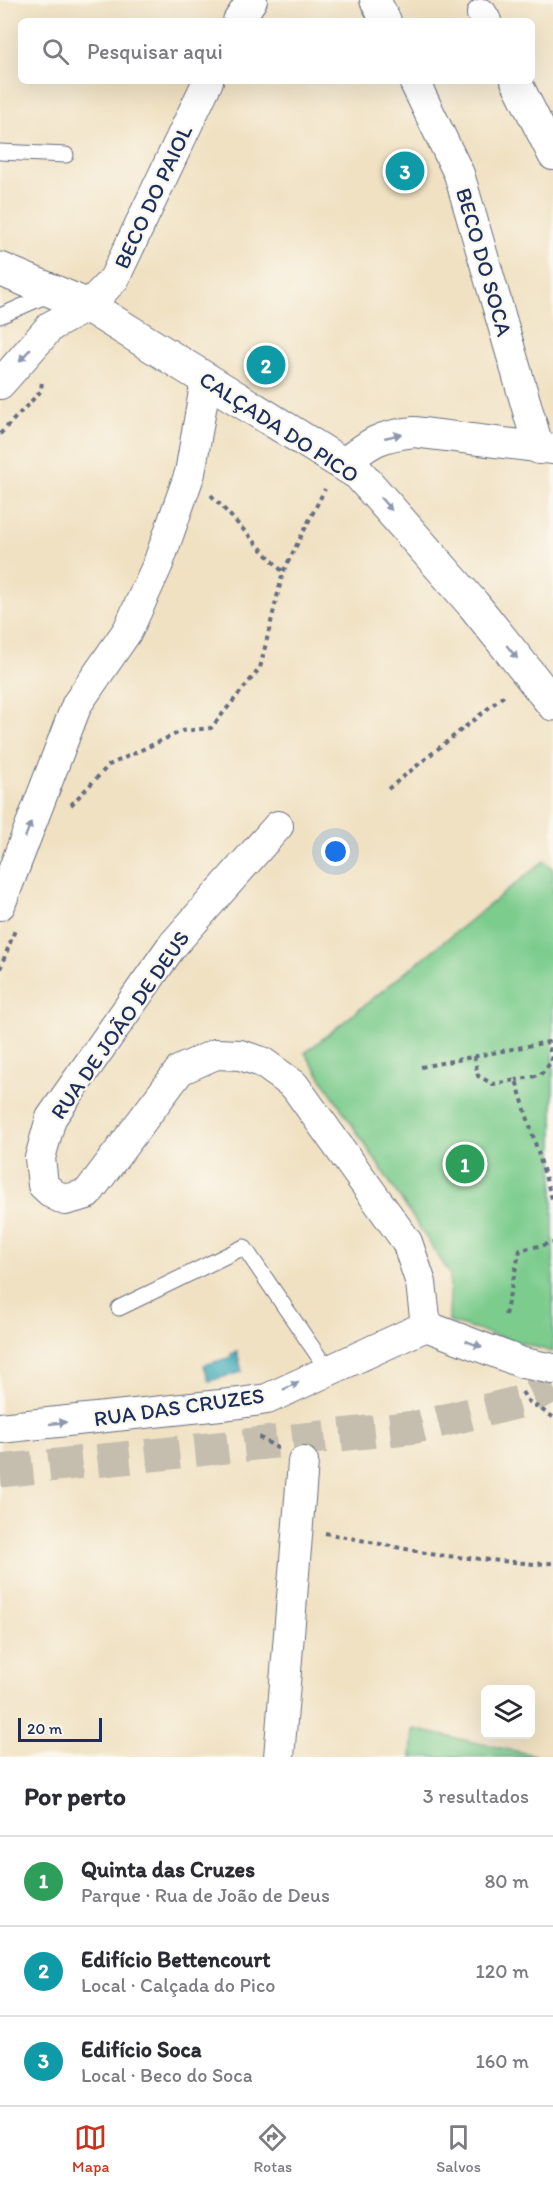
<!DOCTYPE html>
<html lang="pt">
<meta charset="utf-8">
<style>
body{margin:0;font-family:Itim,sans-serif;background:#f7f7f7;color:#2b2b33}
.controls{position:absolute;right:18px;bottom:18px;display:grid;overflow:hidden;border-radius:9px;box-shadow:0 6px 24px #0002}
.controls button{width:54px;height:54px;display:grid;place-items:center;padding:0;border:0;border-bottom:2px solid #e1e1e2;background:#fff;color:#2b2b33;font:30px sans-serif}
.scale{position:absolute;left:18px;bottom:15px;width:84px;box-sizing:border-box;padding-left:6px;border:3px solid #1b2f5e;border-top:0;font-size:16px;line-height:21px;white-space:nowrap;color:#1b2f5e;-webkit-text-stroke:4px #fbf7ec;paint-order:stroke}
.you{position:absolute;left:336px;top:852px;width:21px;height:21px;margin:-15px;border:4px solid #fff;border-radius:50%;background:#1a73e8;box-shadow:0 0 0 9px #1a73e833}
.badge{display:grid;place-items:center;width:39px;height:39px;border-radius:50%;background:#c8321e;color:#fff;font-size:20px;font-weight:700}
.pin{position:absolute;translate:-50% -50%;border:3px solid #fff;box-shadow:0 2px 6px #0006}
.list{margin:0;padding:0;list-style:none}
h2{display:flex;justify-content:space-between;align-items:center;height:78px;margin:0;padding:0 24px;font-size:26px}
h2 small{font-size:20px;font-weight:400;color:#7c7c81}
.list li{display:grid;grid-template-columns:39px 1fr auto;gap:18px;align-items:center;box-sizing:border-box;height:90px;padding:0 24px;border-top:2px solid #e1e1e2}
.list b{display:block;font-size:22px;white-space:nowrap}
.list p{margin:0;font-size:20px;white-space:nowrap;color:#7c7c81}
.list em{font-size:20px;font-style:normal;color:#7c7c81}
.icon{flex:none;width:33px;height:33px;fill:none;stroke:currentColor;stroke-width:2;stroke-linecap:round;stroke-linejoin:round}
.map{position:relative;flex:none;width:553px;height:1757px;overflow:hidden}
.search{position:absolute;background:#fff;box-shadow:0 6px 24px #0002;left:18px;right:18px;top:18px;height:66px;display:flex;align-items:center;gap:15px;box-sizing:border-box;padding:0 21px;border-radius:9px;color:#7c7c81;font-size:22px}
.sheet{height:348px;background:#fff}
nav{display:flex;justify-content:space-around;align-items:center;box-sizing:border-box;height:84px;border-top:2px solid #e1e1e2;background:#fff;font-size:16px;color:#7c7c81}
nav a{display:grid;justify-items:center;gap:3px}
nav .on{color:#c8321e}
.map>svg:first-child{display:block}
</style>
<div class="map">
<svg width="553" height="1757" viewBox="0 0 553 1757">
<rect width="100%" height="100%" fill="#fbf7ec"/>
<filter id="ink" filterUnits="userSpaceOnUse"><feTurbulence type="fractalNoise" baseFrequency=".0167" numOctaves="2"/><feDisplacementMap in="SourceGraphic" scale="12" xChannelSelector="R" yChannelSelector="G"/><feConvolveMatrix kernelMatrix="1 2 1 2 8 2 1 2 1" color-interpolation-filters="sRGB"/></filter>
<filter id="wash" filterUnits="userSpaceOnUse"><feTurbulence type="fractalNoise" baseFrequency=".008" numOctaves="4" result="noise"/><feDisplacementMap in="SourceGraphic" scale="24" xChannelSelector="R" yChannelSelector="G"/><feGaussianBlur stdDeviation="1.35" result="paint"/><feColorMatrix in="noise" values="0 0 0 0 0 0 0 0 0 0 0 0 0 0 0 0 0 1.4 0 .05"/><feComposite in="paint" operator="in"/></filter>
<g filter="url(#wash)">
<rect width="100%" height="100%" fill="#f0e1c2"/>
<g fill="#7bcc8d" stroke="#4b7e76" stroke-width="1.5">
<polygon points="544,861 553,869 553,1352 449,1322 450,1274 305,1053"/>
<polygon points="413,1729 543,1757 411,1757"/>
</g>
<polygon fill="#3ba9b9" stroke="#2b6c8c" stroke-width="1.5" points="237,1352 242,1372 209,1381 204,1365 232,1357 231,1354"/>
</g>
<g filter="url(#ink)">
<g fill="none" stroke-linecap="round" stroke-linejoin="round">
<polyline stroke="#c5bdae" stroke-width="33" stroke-dasharray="33 16" stroke-linecap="butt" points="0,1471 416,1427 520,1402 553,1386"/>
<g stroke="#666d81" stroke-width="17">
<g id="lane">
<polyline points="0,152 66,155"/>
<polyline points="0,316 50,294"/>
<polyline points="119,1308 244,1247 327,1369"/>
</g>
</g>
<g stroke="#666d81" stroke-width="32">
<g id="street">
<polyline points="375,0 386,21"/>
<polyline points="482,14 486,21"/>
<polyline points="238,21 252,0"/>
<polyline points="414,81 459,174 539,449"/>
<polyline points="516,81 553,155"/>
<polyline points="0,384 51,326 88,306 114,279 208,81"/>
<path d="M343 464C371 442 378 436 414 432L553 449"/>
<polyline points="278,826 171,947 51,1118 40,1158 43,1185 53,1194 65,1200 87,1194 180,1070 216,1054 240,1055 262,1062 294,1085 407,1242 421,1283 426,1326"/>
<polyline points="0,905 77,704 128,630 158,564 190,473 206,380"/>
<polyline points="0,1428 240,1403 267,1399 426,1326 523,1363 553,1369"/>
<polyline points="279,1757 303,1462"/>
</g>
</g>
<g stroke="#666d81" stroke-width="35">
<polyline id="secondary" points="0,269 88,306 359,474 473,604 553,704"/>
</g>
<g stroke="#666d81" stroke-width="4" stroke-dasharray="4.5 4.5" stroke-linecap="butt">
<polyline points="0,434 41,391 42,380"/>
<polyline points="211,495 283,572"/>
<polyline points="388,789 506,694"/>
<polyline points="71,805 109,765 182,731 211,728 260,668 283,572 325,489"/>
<polyline points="0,969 15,930"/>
<polyline points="474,1056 478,1076 493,1084 516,1080 553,1202"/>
<polyline points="421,1067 548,1042 552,1061 540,1075 516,1080"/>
<polyline points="505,1315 520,1250 553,1243"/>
<polyline points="522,1392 528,1401 553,1417"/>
<polyline points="259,1437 279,1449"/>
<polyline points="325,1533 436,1555 535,1564 553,1563"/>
</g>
<use href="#lane" stroke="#fff" stroke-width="15"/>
<use href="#street" stroke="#fff" stroke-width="30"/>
<use href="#secondary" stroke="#fff" stroke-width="33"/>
</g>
<defs><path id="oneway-solid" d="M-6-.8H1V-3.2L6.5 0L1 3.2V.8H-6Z" transform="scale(1.5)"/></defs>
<g fill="#8d97ae">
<use href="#oneway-solid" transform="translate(25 355) rotate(131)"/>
<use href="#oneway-solid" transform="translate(393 436) rotate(-13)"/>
<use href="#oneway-solid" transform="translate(386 504) rotate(48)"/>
<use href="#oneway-solid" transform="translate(512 652) rotate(51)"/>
<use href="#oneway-solid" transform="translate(28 830) rotate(-69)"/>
<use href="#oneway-solid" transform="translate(474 1344) rotate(21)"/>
<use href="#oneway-solid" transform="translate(291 1386) rotate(-26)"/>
<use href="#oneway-solid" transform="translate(58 1423) rotate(-6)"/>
</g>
</g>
<g text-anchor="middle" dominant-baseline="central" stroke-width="4.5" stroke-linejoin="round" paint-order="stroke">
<g font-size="22" fill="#1b2f5e" stroke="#fbf7ec">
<text transform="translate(153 197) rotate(-65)">BECO DO PAIOL</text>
<text transform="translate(484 262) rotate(74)">BECO DO SOCA</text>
<text transform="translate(279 427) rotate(33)">CALÇADA DO PICO</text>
<text transform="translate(120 1025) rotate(-55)">RUA DE JOÃO DE DEUS</text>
<text transform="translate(179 1407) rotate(-8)">RUA DAS CRUZES</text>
</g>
</g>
</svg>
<div class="controls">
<button><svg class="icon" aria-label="layers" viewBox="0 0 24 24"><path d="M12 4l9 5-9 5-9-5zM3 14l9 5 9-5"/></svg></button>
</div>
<div class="scale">20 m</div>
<div class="you"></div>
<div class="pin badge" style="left:465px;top:1164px;background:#2e9e5b">1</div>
<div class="pin badge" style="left:266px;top:365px;background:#0f9aa8">2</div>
<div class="pin badge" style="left:405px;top:171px;background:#0f9aa8">3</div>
<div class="search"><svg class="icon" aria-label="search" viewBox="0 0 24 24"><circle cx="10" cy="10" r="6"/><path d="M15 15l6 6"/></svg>Pesquisar aqui</div>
</div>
<section class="sheet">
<h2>Por perto<small>3 resultados</small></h2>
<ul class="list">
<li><span class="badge" style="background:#2e9e5b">1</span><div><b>Quinta das Cruzes</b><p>Parque · Rua de João de Deus</p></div><em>80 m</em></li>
<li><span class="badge" style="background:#0f9aa8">2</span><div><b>Edifício Bettencourt</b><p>Local · Calçada do Pico</p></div><em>120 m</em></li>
<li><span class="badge" style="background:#0f9aa8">3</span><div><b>Edifício Soca</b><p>Local · Beco do Soca</p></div><em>160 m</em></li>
</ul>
</section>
<nav>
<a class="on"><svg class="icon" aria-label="map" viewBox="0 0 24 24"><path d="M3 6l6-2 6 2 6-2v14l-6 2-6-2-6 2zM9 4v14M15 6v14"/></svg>Mapa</a>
<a><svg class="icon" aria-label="directions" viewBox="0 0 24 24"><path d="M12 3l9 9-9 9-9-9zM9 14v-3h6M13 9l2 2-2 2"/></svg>Rotas</a>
<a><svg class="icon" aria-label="saved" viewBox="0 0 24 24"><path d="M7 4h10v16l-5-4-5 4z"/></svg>Salvos</a>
</nav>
